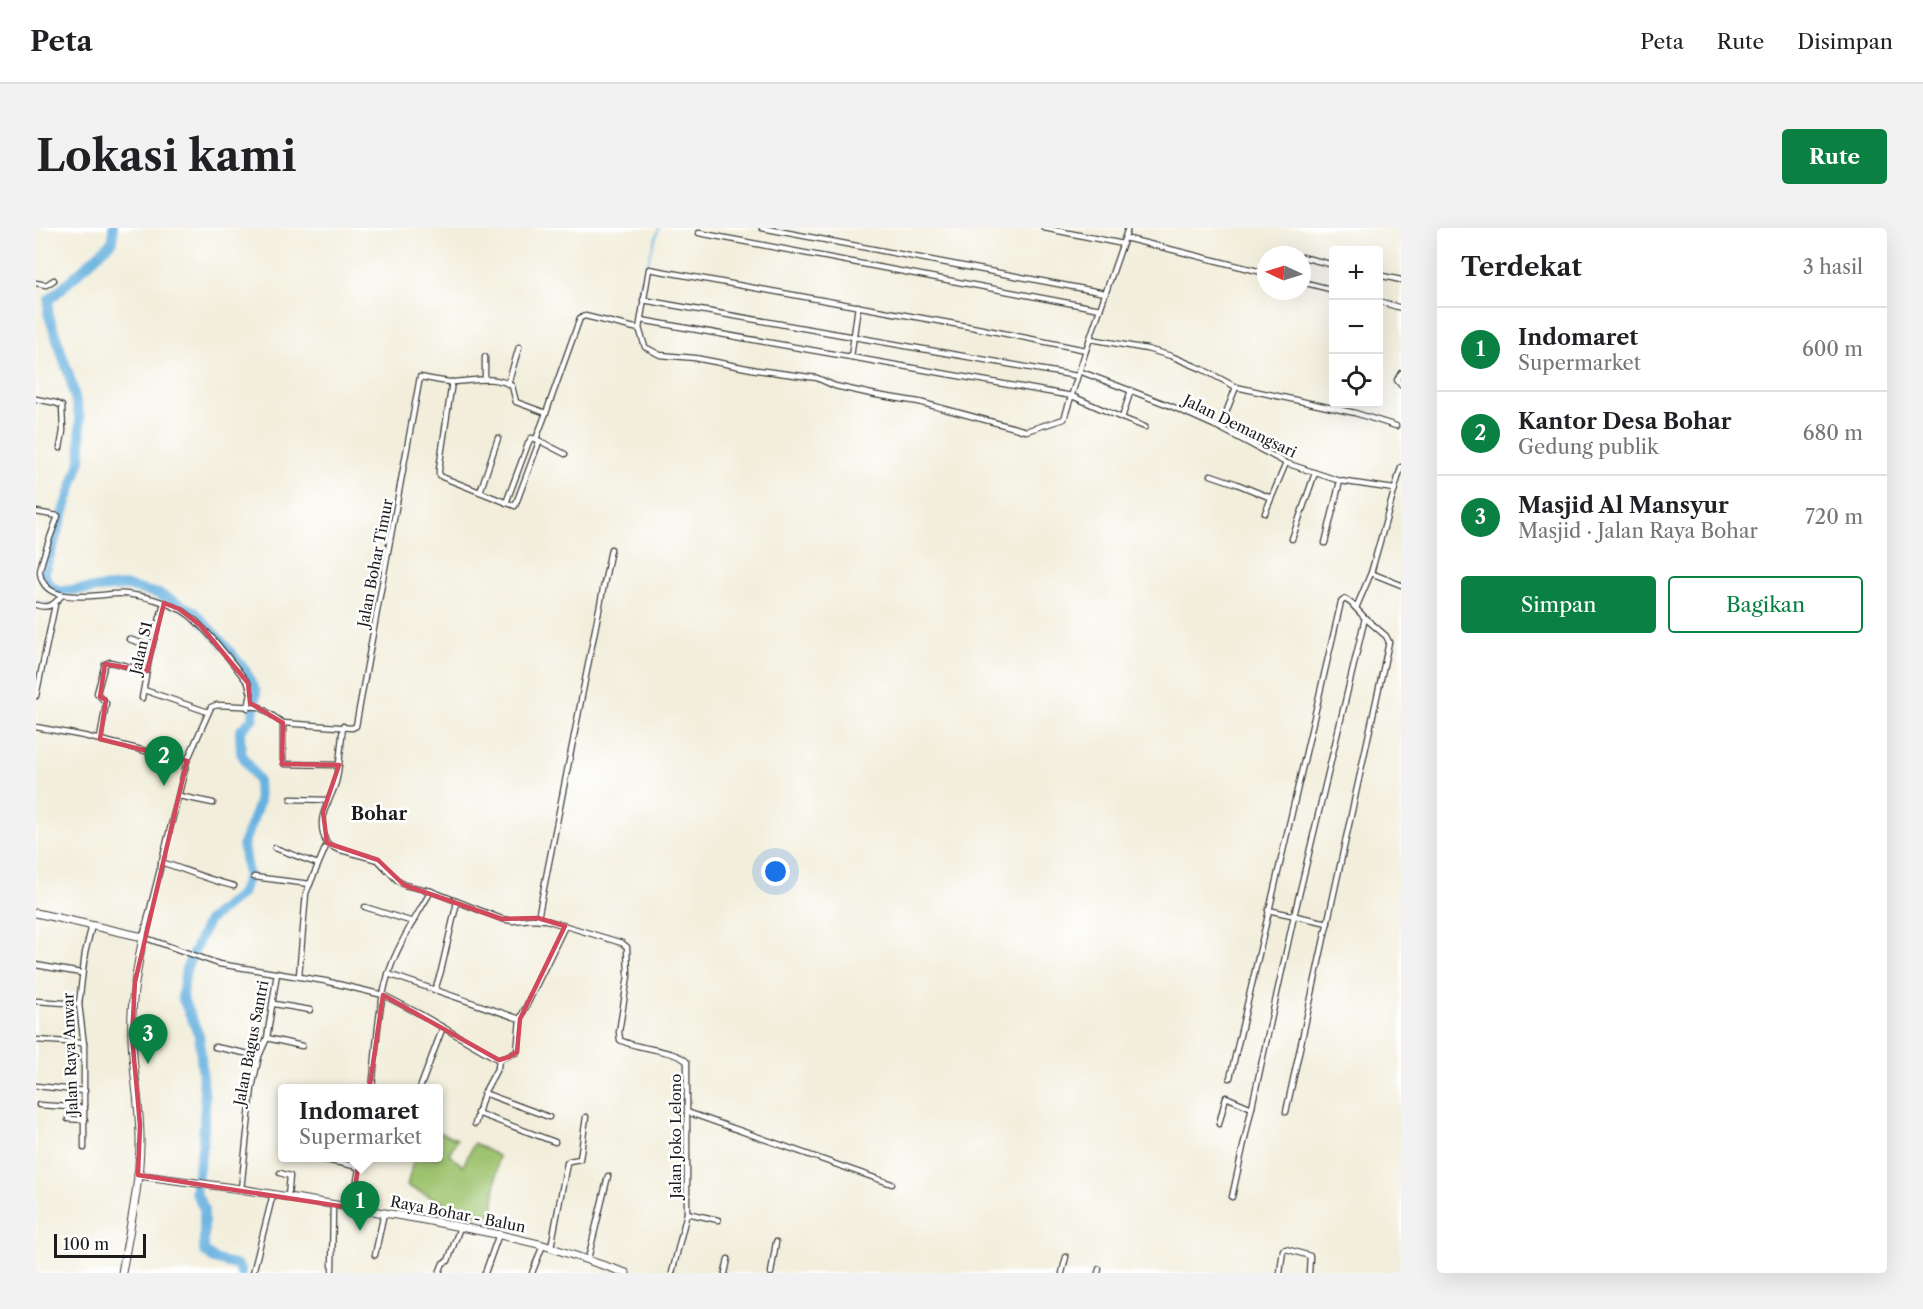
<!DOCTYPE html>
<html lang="id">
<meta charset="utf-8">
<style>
body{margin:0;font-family:"Libre Caslon Text",serif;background:#f2f2f2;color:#202124}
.controls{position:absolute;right:18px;top:18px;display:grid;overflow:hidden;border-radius:6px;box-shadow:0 6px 24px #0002}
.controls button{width:54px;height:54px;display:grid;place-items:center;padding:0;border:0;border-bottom:2px solid #e0e0e0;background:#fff;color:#202124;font:30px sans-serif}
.compass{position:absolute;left:1221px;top:18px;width:54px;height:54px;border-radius:50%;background:#fff;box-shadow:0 6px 24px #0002;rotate:274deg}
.scale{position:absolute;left:18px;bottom:15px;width:92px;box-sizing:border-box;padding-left:6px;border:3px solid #1c1c1c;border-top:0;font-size:16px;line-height:21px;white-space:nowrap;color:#1c1c1c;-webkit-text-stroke:4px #fff;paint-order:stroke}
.you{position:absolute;left:740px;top:644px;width:21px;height:21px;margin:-15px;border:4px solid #fff;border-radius:50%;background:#1a73e8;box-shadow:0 0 0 9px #1a73e833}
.badge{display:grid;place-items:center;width:39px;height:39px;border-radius:50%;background:#0b8043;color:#fff;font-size:20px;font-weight:700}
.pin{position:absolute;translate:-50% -50px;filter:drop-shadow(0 2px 3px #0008)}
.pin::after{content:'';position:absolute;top:32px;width:21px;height:18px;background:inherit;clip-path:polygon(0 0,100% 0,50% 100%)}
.popup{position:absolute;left:242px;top:856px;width:165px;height:78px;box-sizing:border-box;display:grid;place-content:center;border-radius:6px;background:#fff;filter:drop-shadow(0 2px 4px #0005);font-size:20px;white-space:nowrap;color:#757577}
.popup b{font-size:22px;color:#202124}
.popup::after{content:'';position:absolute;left:50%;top:100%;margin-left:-12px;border:12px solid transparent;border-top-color:#fff}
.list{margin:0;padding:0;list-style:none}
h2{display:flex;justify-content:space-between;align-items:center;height:78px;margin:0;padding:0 24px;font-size:26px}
h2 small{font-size:20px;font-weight:400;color:#757577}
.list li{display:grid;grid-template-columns:39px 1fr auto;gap:18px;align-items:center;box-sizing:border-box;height:84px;padding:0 24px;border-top:2px solid #e0e0e0}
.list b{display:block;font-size:22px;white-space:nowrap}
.list p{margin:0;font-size:20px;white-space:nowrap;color:#757577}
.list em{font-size:20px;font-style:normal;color:#757577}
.actions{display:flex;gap:12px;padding:18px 24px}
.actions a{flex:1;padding:14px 0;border:2px solid #0b8043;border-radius:6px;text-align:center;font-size:21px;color:#0b8043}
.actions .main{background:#0b8043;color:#fff}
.icon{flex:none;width:33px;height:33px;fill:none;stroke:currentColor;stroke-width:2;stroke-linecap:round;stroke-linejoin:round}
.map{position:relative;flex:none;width:1365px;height:1045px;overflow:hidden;border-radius:6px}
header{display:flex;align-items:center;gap:36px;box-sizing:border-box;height:84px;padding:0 30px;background:#fff;border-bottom:2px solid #e0e0e0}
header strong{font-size:28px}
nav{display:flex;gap:33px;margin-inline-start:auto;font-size:21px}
.intro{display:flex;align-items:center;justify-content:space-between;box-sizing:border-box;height:144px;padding:0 36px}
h1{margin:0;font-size:42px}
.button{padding:15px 27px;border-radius:6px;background:#0b8043;color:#fff;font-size:21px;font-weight:700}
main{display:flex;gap:36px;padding:0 36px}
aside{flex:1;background:#fff;border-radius:6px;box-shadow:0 6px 24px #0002}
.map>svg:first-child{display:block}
</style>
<header>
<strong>Peta</strong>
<nav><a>Peta</a><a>Rute</a><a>Disimpan</a></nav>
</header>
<div class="intro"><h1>Lokasi kami</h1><a class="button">Rute</a></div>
<main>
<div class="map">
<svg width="1365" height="1045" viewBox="0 0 1365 1045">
<rect width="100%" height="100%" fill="#fff"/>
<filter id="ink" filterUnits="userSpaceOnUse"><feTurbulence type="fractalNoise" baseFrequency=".0167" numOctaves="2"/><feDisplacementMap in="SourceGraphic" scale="12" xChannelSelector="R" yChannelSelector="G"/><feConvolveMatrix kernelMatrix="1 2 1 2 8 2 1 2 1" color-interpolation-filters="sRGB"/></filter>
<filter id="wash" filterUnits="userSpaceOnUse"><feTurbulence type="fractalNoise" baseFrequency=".008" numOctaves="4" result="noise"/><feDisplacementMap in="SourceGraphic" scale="24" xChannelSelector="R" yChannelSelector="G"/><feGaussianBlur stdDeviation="1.35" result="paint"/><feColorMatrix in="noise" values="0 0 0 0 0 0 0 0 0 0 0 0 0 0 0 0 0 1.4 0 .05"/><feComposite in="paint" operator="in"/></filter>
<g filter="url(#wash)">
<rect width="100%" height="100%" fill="#f2eedb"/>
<polygon fill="#9cc26c" stroke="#5c6f44" stroke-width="1.5" points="402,904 421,911 413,926 427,938 438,915 462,928 457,986 436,988 371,958 378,930 402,930"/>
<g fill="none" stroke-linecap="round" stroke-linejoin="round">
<g stroke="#66b1df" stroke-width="1.5">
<polyline points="599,97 603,61 623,0"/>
<polyline points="0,373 6,376 14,376"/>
</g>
<polyline stroke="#66b1df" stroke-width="10" points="77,0 77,13 13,72 12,85 34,150 44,191 45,231 8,345 12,356 23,363 90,358 123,366 157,383 183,411 209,442 220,464 217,490 204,503 205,525 222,552 223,575 207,617 212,647 206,665 172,693 150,741 146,769 163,807 169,875 167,915 159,963 168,981 168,1023 178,1031 202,1038 205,1045"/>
</g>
</g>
<g filter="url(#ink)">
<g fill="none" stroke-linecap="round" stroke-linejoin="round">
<g stroke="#3c3c39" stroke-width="7">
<g id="street">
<polyline points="726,0 1069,65"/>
<polyline points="1008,0 1087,16"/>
<polyline points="663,5 1064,81"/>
<polyline points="1089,10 1230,45"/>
<polyline points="1242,23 1257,27"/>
<polyline points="1266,29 1298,37"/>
<polyline points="1342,47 1365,52"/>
<polyline points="1266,54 1298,62"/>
<polyline points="0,55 10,57 18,52"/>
<polyline points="607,72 1041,148"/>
<polyline points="1342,73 1365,80"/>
<polyline points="605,92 1036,168 1086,190 1095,162"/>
<polyline points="603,100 609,119 624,127 659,130 721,142 781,150 799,158 840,167 883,174 990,203 1028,191 1050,122 1092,0"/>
<polyline points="1055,111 1111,121 1135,128 1166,141 1200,159 1319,185 1360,198"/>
<polyline points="815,129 822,78"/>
<polyline points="1043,143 1135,178 1184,200 1250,235 1304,253 1358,261"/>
<polyline points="1365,145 1361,152 1365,157"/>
<polyline points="449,151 449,129"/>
<polyline points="416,154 403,241 403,246 406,249 479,278 503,214"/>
<polyline points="472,156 483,119"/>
<polyline points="0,171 20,175 26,178 27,203 24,220"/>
<polyline points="510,185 500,211 529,226"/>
<polyline points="1086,190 1109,199"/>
<polyline points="1184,200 1200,159"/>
<polyline points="1175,247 1201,256 1235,270"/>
<polyline points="444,264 462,210"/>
<polyline points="470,275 492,216 495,210 500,211"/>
<path d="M0 284 22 288C18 299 3 337 4 345 9 381 66 364 90 366 108 368 127 373 143 381 163 389 197 436 212 455L215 466 212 480"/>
<polyline points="1229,285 1250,235"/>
<polyline points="1256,311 1279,245"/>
<polyline points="1289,315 1304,253"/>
<polyline points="1335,345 1365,357"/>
<path d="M0 377C13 381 18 377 26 367"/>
<polyline points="1320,380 1335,345 1365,239"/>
<polyline points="93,411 116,419"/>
<polyline points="108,462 172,484"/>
<polyline points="0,468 19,377"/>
<polyline points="106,470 114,426 128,375"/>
<polyline points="247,495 247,532 248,536 303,537"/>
<path d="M307 498C305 515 304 533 301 550 296 575 277 586 291 616L301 621 342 632 361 652 368 657 395 663 466 691 477 693 496 691 510 692 586 715 591 719 592 748 583 804 584 812C600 821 641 822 651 834V985L636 1045"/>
<polyline points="0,499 48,508 151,533"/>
<polyline points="64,511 70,475 61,465 69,436 74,434 111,443"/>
<polyline points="143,568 177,575"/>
<polyline points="255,571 291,572"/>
<polyline points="239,620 282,636"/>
<path d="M125 634C150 642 173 652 198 658"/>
<polyline points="218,649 274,656"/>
<polyline points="329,679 377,694"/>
<polyline points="1232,682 1292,695"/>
<polyline points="502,690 575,321"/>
<polyline points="0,737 45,745"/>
<polyline points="352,746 484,791"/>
<polyline points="263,748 270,665 291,616"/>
<polyline points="399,762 405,743 421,674"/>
<polyline points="0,773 43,776"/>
<polyline points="238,776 274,782"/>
<polyline points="231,810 266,818"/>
<polyline points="0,812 48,815"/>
<polyline points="179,819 223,828"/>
<path d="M463 832 384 786 347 767 289 753 183 736 107 709 151 533 175 479 181 477 224 479 247 495 316 500 320 498 384 149C396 151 407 154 418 154 437 153 459 147 476 158L480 174 510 185 544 90 549 88 603 101 613 41 941 100 1050 122"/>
<polyline points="463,832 481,824 484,791 529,698"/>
<polyline points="463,832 462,839 448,865 513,889"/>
<polyline points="1194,850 1305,374 1309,371 1315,375 1329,390 1350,408 1353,414 1250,884"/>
<polyline points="0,858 49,863"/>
<path d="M336 860C341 818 341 772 357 733 367 708 382 686 395 663"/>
<polyline points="384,860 407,799"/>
<polyline points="3,877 49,880"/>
<polyline points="651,884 856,956"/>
<polyline points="441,885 519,914"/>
<polyline points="32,891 49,892"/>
<polyline points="439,896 448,865"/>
<polyline points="1183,896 1190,869 1216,880"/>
<polyline points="48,920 48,817 43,776 49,725 56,697"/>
<polyline points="285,931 323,939"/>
<polyline points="244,945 254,948 252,969"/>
<polyline points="205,961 216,860 223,828 231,810 241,745"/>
<polyline points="1196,969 1258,688 1329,390"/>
<polyline points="316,980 325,930"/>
<polyline points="651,985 682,992"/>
<polyline points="515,1019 531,935 533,933 544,931 550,889"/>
<polyline points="339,1027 348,985"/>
<polyline points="552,1031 572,948"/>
<polyline points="296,1042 297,976"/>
<polyline points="217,1045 237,966"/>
<polyline points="403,1045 407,1035 412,1033 424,999"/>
<polyline points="449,1045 463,1006"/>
<polyline points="496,1045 507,1017"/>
<polyline points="689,1045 692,1031"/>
<polyline points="735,1045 740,1014"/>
<polyline points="1026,1045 1030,1029"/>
<polyline points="1062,1045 1063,1041"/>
<polyline points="1244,1045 1247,1022 1250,1021 1274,1028 1273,1045"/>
</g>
</g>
<g stroke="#3c3c39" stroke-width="9">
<g id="secondary">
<path d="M0 685 107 709C101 742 94 776 96 809 97 846 105 882 104 918 103 962 93 1003 86 1045"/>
<polyline points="102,947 205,961 384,991 460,1006 507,1017 590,1045"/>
</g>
</g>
<use href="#street" stroke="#fff" stroke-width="4.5"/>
<use href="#secondary" stroke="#fff" stroke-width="7"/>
</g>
</g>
<path fill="none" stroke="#d1495b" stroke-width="4.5" stroke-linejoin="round" d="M128 375 143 381 164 397 212 455 214 475 247 495 246 536 303 537 287 584 291 615 342 632 368 657 466 691 502 690 529 698 484 791 481 824 473 829 463 832 347 767 316 980 102 947 104 897 96 808 99 754 151 533 64 511 70 472 64 469 69 436 111 443Z"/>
<g text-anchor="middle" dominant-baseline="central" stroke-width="5" stroke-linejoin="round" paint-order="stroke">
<g font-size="15" fill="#1c1c1c" stroke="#fff">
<text transform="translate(1204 198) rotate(26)">Jalan Demangsari</text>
<text transform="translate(339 335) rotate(-79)">Jalan Bohar Timur</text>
<text transform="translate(105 420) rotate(-77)">Jalan S1</text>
<text transform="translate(215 815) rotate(-79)">Jalan Bagus Santri</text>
<text transform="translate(34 826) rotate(-92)">Jalan Raya Anwar</text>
<text transform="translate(639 908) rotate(-90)">Jalan Joko Lelono</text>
<text transform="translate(422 986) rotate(11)">Raya Bohar - Balun</text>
</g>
<g font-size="18" font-weight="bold" fill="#1c1c1c" stroke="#fff">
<text x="343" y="586">Bohar</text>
</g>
</g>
</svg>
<div class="controls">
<button>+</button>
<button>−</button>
<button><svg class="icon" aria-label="locate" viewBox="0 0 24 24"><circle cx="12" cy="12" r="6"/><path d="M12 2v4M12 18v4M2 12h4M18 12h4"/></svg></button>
</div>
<svg class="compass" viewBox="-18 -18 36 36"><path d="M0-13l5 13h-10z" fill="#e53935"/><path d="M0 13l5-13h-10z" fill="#757577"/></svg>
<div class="scale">100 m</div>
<div class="you"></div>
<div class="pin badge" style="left:324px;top:1003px">1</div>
<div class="popup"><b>Indomaret</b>Supermarket</div>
<div class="pin badge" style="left:128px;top:558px">2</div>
<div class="pin badge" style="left:112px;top:836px">3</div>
</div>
<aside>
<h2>Terdekat<small>3 hasil</small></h2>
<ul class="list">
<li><span class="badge">1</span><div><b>Indomaret</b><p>Supermarket</p></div><em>600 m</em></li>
<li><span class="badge">2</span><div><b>Kantor Desa Bohar</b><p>Gedung publik</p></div><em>680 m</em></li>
<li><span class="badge">3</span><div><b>Masjid Al Mansyur</b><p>Masjid · Jalan Raya Bohar</p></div><em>720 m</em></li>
</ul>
<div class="actions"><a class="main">Simpan</a><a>Bagikan</a></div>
</aside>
</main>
